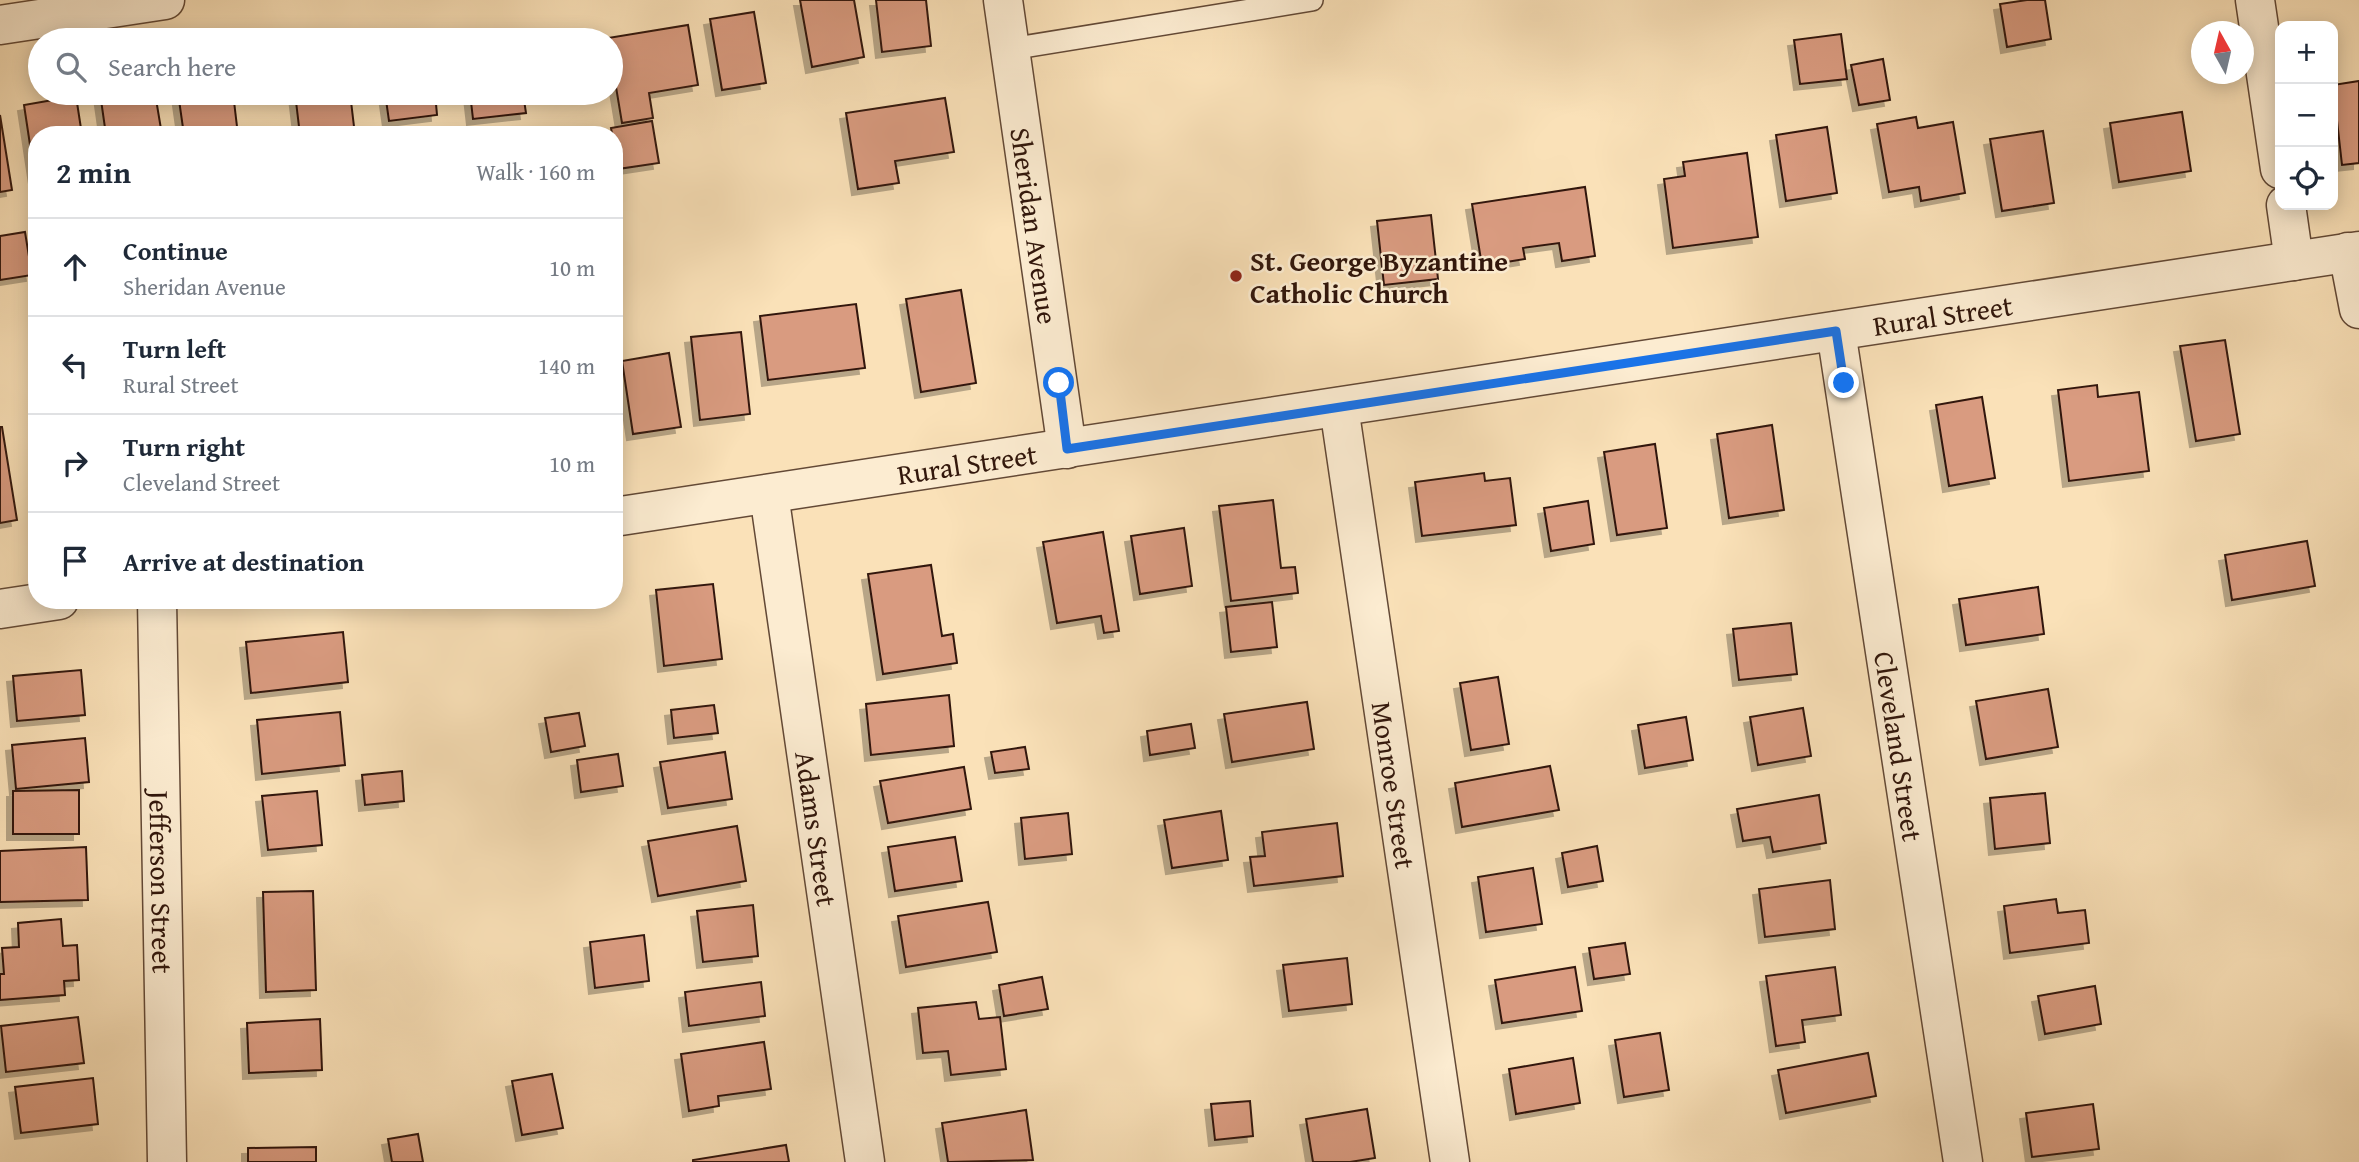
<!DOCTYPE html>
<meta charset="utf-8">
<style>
body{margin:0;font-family:"Gentium Book Plus",serif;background:#f6f6f7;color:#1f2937}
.controls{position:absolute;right:21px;top:21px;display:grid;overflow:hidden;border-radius:14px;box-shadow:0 4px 18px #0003}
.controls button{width:63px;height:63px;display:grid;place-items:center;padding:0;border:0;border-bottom:2px solid #e0e1e3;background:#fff;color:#1f2937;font:35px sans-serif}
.compass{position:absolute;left:2191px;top:21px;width:63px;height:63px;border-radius:50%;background:#fff;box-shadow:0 4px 18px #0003;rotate:352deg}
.stop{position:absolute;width:21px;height:21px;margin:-16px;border:5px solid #1a73e8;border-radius:50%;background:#fff}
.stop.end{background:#1a73e8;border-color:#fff;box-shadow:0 2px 7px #0008}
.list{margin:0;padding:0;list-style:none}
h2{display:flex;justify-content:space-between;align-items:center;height:91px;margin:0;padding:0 28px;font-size:30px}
h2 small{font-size:23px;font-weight:400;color:#747a83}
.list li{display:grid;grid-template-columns:46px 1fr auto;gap:21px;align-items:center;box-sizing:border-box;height:98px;padding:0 28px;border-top:2px solid #e0e1e3}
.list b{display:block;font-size:26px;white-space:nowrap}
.list p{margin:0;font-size:23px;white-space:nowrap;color:#747a83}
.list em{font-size:23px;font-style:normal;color:#747a83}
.icon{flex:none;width:38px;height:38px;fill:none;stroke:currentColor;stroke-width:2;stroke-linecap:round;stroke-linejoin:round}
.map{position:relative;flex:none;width:2359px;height:1162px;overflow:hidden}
.search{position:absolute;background:#fff;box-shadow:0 4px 18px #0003;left:28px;top:28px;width:595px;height:77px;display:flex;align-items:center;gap:18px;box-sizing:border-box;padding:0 24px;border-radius:38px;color:#747a83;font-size:26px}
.panel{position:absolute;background:#fff;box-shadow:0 4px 18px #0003;left:28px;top:126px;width:595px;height:483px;border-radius:28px}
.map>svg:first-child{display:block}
</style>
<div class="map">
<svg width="2359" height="1162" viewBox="0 0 2359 1162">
<defs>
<filter id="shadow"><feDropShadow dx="-6" dy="6" stdDeviation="0" flood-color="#0004"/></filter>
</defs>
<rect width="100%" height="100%" fill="#fae1b8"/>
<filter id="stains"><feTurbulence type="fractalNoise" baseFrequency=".00286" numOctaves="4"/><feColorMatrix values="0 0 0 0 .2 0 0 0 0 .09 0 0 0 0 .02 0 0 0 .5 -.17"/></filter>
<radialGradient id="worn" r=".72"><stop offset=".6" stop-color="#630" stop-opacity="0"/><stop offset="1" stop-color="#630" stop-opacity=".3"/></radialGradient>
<g fill="#d99b80" stroke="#31160b" stroke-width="2" filter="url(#shadow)">
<polygon points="800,0 854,0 864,57 812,67"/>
<polygon points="876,0 926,0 931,46 882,52"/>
<polygon points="2027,0 2045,0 2051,39 2007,47 2000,4"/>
<polygon points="754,12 766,83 722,90 710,19"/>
<polygon points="688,25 698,85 649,93 653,118 622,123 611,57 611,40 608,38"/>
<polygon points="1841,34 1847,79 1800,84 1794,40"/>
<polygon points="1883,59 1890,100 1859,105 1851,65"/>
<polygon points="2359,81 2359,163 2342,165 2333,85"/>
<polygon points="100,93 155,93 162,135 106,135"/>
<polygon points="178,93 233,93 238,135 184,135"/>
<polygon points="295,93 350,93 355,135 300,135"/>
<polygon points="385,93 435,93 437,115 389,121"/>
<polygon points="470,93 523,93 526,113 473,119"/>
<polygon points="76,96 82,135 37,135 35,178 24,105"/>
<polygon points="945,98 954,152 895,161 899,183 858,189 846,113"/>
<polygon points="2182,112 2191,171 2119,182 2110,123"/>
<polygon points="0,115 12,190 0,192"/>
<polygon points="1916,117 1918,128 1953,122 1965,193 1921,201 1919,187 1889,192 1877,124"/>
<polygon points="652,121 659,163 618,169 611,128"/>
<polygon points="1827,127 1837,193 1786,201 1776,135"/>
<polygon points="2043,131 2054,203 2002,211 1990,139"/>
<polygon points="1747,153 1758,237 1673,248 1664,179 1685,176 1683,162"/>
<polygon points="1585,187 1595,256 1562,261 1559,243 1523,248 1525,259 1482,266 1472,204"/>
<polygon points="1431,215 1438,279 1384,285 1377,221"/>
<polygon points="25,232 32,275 0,280 0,236"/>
<polygon points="961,290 976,383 921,392 906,299"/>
<polygon points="856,304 865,368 768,380 760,316"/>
<polygon points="741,332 750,414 700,420 691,337"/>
<polygon points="2225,340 2240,434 2196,441 2180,346"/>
<polygon points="669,353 681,427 633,434 622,361"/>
<polygon points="2097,385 2098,397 2139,392 2149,471 2069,481 2058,390"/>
<polygon points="1982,397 1995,478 1949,486 1936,405"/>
<polygon points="1772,425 1784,510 1729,518 1717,434"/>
<polygon points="0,427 2,427 17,520 0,523"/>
<polygon points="1655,444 1667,528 1617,535 1604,452"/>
<polygon points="1484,473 1485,481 1510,478 1516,525 1422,536 1415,482"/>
<polygon points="1273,500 1281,568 1295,567 1298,593 1231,601 1219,506"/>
<polygon points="1588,501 1594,544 1551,551 1544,508"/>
<polygon points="1184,528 1192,586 1140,594 1131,536"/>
<polygon points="1103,532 1119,631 1104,633 1101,616 1057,623 1043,542"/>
<polygon points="2307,541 2315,586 2232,600 2225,555"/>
<polygon points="931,565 942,636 953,634 957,663 883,674 868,574"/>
<polygon points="713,584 722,659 664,666 656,590"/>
<polygon points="2038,587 2044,634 1966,645 1959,599"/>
<polygon points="1272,602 1277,647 1231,652 1226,607"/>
<polygon points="1791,623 1797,674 1739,680 1733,629"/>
<polygon points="343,632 348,682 251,693 246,642"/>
<polygon points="81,670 85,715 17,721 13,676"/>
<polygon points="1498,677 1509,744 1471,750 1460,683"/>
<polygon points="2048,689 2058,747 1986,759 1976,701"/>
<polygon points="949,695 954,746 871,755 866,704"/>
<polygon points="1307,702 1314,749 1232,762 1224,714"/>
<polygon points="714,705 718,733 674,738 671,710"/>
<polygon points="1803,708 1811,756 1758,765 1750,717"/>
<polygon points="340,712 345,765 262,774 257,720"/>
<polygon points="579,713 585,746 551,752 545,718"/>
<polygon points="1686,717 1693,760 1645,768 1638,725"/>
<polygon points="1191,724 1195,748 1150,755 1147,731"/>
<polygon points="85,738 89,782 16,789 12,745"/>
<polygon points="1025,747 1029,769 995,773 991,752"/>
<polygon points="725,752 732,799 668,808 660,762"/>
<polygon points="618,754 623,786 581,792 577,760"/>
<polygon points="1550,766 1559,810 1462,827 1455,783"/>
<polygon points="964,767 971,809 888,823 880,781"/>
<polygon points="402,771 404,801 365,805 362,775"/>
<polygon points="79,790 79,834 13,834 13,791"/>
<polygon points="317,791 322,845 268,850 262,796"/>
<polygon points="2045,793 2050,843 1995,849 1990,798"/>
<polygon points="1819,795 1826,843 1773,852 1770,837 1743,841 1737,809"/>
<polygon points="1221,811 1228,860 1172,868 1164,820"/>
<polygon points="1068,813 1072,854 1025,859 1021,818"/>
<polygon points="1337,823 1343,876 1254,886 1250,857 1265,856 1262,832"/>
<polygon points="737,826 746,881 658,896 648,841"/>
<polygon points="955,837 962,881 895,891 888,847"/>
<polygon points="1597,846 1603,881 1568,887 1562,853"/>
<polygon points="86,847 88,900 0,902 0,851"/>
<polygon points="1533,868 1542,924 1486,932 1478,877"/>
<polygon points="1830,880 1835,929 1765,937 1759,889"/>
<polygon points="313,891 316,990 266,992 263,892"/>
<polygon points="2056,899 2058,913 2085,910 2089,943 2010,953 2004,906"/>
<polygon points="988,902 997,952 906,967 898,916"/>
<polygon points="753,905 758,956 703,962 697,911"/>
<polygon points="61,919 63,946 77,945 79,980 64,981 65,995 0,1000 0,974 4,974 2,948 19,947 18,923"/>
<polygon points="644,935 649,981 595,988 590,942"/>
<polygon points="1625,943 1630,974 1594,979 1589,948"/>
<polygon points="1347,958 1352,1004 1289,1011 1283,965"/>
<polygon points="1575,967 1582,1011 1502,1023 1495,980"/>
<polygon points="1835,967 1841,1015 1802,1020 1805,1042 1776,1046 1766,976"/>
<polygon points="1042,977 1048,1009 1004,1016 999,985"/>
<polygon points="761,982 765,1016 689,1026 685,992"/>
<polygon points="2095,986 2101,1024 2045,1034 2038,996"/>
<polygon points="976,1002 979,1019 1000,1017 1006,1069 951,1075 948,1051 923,1053 918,1008"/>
<polygon points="78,1017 84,1063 6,1072 1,1026"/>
<polygon points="320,1019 322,1070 249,1073 247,1023"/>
<polygon points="1660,1033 1669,1090 1624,1097 1615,1040"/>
<polygon points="764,1042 771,1089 718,1096 719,1106 689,1111 681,1054"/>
<polygon points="1868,1053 1876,1096 1786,1113 1778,1070"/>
<polygon points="1573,1058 1580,1103 1516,1114 1509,1069"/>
<polygon points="552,1074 563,1128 522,1135 512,1081"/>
<polygon points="93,1078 98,1124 21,1133 15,1087"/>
<polygon points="1250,1101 1253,1136 1215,1140 1211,1104"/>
<polygon points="2093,1104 2099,1149 2032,1157 2026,1113"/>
<polygon points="1367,1109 1375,1158 1350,1162 1313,1162 1306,1119"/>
<polygon points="1026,1110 1033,1160 948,1162 942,1123"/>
<polygon points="418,1134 423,1162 392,1162 388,1139"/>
<polygon points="786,1145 789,1162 693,1162 693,1160"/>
<polygon points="316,1147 316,1162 248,1162 248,1148"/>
</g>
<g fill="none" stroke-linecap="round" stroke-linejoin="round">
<g stroke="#634936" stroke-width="24">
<polyline id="lane" points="1010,49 1312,0"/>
</g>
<g stroke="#634936" stroke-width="41">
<g id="street">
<path id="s1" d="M1003 0 1067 449"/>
<polyline points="2255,0 2280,169"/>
<polyline points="0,25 165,0"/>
<polyline points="2286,205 2294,261"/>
<polyline points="2348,252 2359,309"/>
<path id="s2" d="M1836 331 1963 1162"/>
<path id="s3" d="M1339 407 1450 1162"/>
<path id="s4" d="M769 494 865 1162"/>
<path id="s5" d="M614 517 2359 251"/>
<path id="s6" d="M157 600 167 1162"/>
<polyline points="0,609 59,600"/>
</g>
</g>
<use href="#lane" stroke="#fcecd1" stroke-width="21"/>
<use href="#street" stroke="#fcecd1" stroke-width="38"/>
</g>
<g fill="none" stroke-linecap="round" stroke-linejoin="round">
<polyline stroke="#1a73e8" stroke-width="9" points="1059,383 1067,449 1836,331 1844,383"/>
</g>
<circle fill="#8f2418" stroke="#fcecd1" stroke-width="2.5" cx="1236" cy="276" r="7"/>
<g text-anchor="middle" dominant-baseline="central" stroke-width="5" stroke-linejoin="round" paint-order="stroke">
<g font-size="28" fill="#31160b" stroke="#fcecd1">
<text stroke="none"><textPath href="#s1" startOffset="228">Sheridan Avenue</textPath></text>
<text stroke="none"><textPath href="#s5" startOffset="1344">Rural Street</textPath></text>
<text stroke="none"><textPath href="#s5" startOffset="357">Rural Street</textPath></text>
<text stroke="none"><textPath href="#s2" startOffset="420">Cleveland Street</textPath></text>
<text stroke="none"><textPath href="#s3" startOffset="382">Monroe Street</textPath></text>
<text stroke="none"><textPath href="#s4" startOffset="338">Adams Street</textPath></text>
<text stroke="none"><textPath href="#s6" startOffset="282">Jefferson Street</textPath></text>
</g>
<g font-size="28" font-weight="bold" fill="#31160b" stroke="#fcecd1" text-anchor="start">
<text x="1250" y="260">St. George Byzantine<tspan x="1250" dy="32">Catholic Church</tspan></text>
</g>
</g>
<rect width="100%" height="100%" filter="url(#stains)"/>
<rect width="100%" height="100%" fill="url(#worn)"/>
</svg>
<div class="controls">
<button>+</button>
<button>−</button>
<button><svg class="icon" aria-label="locate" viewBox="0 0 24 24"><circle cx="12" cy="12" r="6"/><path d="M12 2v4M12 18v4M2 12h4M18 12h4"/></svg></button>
</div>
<svg class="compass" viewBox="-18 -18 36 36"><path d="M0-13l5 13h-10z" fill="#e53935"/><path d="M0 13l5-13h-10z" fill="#747a83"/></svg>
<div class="stop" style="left:1059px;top:383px"></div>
<div class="stop end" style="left:1844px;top:383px"></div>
<div class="search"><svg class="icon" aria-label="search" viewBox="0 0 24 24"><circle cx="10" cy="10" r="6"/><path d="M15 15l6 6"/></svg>Search here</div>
<section class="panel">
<h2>2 min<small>Walk · 160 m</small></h2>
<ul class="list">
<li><svg class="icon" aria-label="ahead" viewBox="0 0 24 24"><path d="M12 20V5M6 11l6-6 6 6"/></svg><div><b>Continue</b><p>Sheridan Avenue</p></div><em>10 m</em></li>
<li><svg class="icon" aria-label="left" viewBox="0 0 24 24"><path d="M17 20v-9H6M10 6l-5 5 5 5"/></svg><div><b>Turn left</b><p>Rural Street</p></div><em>140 m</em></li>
<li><svg class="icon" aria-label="right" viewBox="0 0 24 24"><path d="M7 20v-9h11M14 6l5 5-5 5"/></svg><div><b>Turn right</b><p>Cleveland Street</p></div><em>10 m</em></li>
<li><svg class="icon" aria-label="arrive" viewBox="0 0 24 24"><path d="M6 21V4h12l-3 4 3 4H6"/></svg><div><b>Arrive at destination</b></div></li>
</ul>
</section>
</div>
